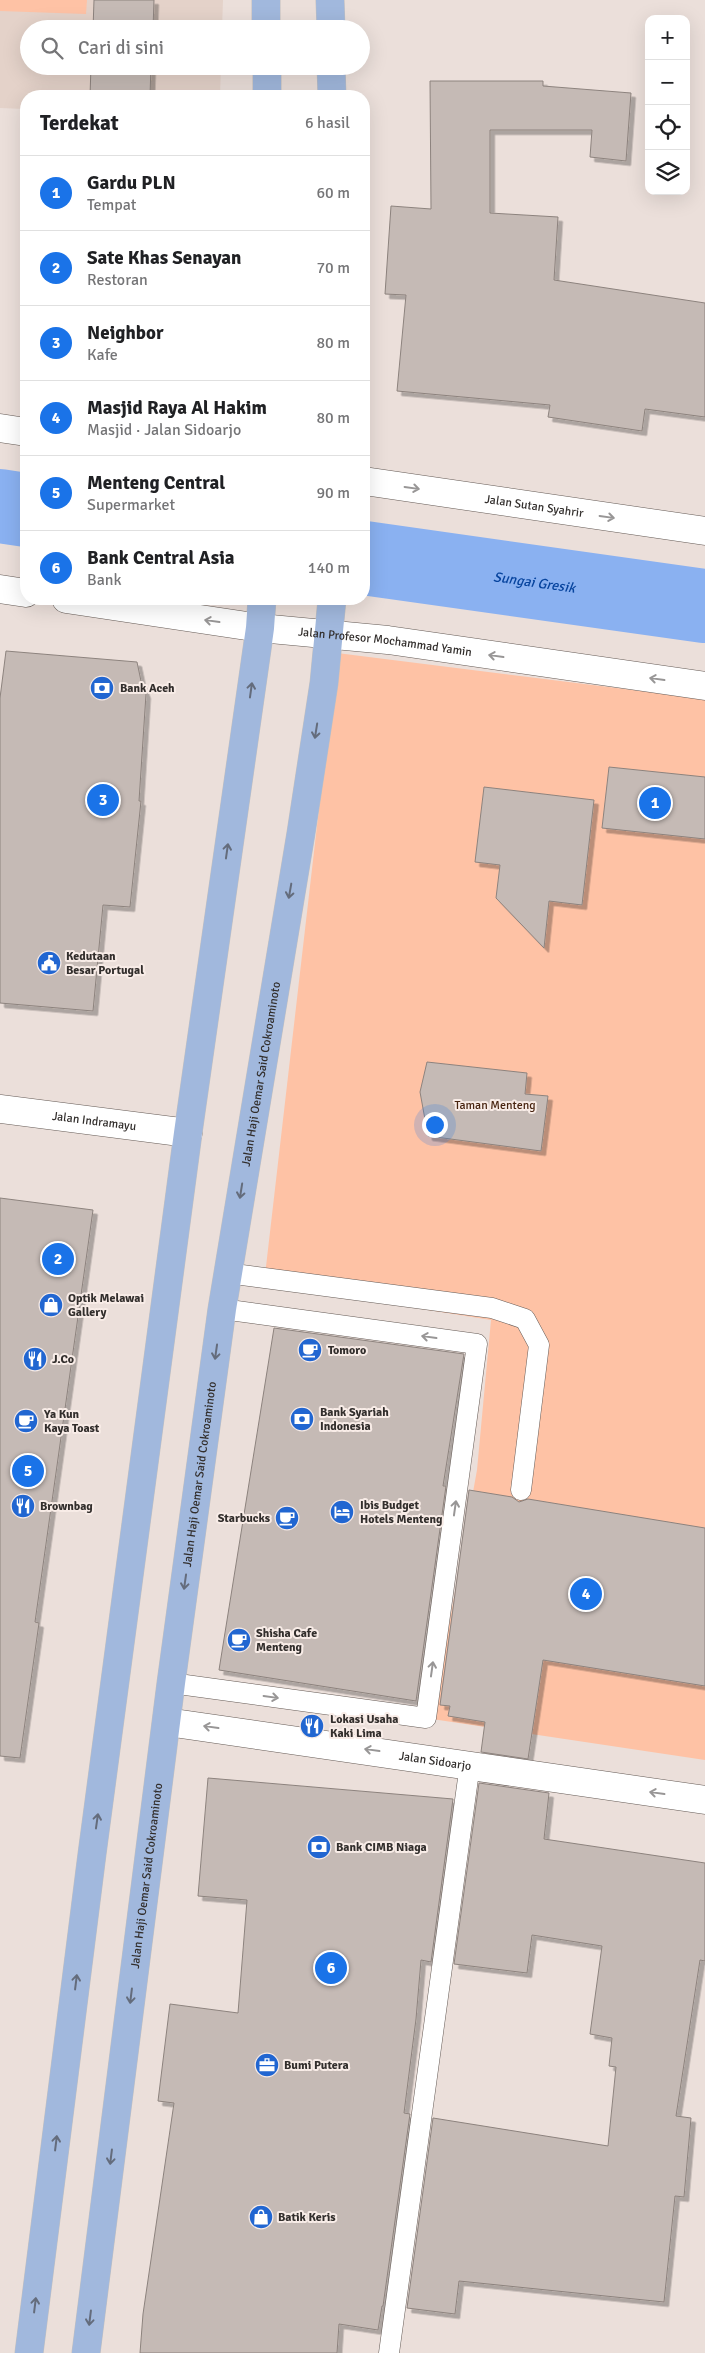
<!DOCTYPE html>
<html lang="id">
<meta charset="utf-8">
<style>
body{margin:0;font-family:Signika,sans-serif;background:#f2f2f2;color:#202124}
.controls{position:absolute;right:15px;top:15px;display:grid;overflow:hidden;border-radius:10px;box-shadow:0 5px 20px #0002}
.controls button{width:45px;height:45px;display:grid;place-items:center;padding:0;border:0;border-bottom:1px solid #e0e0e0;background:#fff;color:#202124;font:25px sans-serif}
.you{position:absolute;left:434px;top:1124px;width:18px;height:18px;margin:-12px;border:4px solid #fff;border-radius:50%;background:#1a73e8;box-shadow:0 0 0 8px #1a73e833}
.badge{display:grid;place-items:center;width:32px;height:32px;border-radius:50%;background:#1a73e8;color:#fff;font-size:16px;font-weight:700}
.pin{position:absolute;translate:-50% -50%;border:2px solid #fff;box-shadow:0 1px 5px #0006}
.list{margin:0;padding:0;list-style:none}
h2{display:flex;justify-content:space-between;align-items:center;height:65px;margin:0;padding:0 20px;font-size:21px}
h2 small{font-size:16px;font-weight:400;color:#757577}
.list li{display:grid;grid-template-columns:32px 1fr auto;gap:15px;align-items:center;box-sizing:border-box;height:75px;padding:0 20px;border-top:1px solid #e0e0e0}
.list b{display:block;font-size:19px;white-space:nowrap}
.list p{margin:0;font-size:16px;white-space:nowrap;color:#757577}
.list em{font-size:16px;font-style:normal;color:#757577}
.icon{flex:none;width:28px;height:28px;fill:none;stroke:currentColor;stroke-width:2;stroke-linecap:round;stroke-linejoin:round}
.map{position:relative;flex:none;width:705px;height:2353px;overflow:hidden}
.search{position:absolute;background:#fff;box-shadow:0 5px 20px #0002;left:20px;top:20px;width:350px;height:55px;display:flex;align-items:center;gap:12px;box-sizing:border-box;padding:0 18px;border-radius:28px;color:#757577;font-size:19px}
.panel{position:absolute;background:#fff;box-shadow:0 5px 20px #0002;left:20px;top:90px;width:350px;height:515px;border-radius:20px}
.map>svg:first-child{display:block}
</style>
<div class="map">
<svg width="705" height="2353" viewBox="0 0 705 2353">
<defs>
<filter id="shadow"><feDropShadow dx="4.5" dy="4.5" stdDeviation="0" flood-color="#0004"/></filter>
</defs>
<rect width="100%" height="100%" fill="#ebdfda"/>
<polygon fill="#e4d2c9" points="0,0 223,0 222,29 29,29 29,66 221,66 220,96 26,96 26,109 0,108"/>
<g fill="#fec2a5">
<polygon points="0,0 87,0 86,14 0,11"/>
<polygon points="337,653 705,699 705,1760 432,1719 477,1470 491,1320 264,1284"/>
</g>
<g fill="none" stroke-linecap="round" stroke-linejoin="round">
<g stroke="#8ab1f1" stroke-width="74">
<polyline points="0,506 26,510"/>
<path id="s1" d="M364 558 705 606"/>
</g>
</g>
<g fill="#c5bab5" stroke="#8d837e" filter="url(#shadow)">
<polygon points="94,0 154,0 153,29 93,29"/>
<polygon points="91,66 151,66 150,96 90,96"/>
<polygon points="430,81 543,81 543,86 631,93 626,161 590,157 592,130 490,130 490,213 558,217 554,280 705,303 705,417 645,409 642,431 548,417 550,405 397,391 406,295 385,294 391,206 431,209"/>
<polygon points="6,651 137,662 141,681 146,694 139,801 141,801 130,907 103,905 93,1011 0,1003 0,698"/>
<polygon points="609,767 705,777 705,839 602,828"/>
<polygon points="484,787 594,800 582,905 549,901 544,948 496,898 500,865 475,862"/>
<polygon points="427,1062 527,1073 525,1094 548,1096 541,1151 428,1136 420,1092"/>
<polygon points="0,1198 93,1210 35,1622 39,1623 20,1758 0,1756"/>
<polygon points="274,1328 464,1354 443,1486 446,1486 416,1701 219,1670"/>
<polygon points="469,1490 512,1497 519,1502 528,1499 705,1528 705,1686 543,1660 528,1759 481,1752 485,1722 448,1716 450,1706 440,1705"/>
<polygon points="208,1778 453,1799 431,1962 421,1960 416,2019 404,2113 410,2114 383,2306 382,2306 378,2330 339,2324 337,2353 140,2353 143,2314 174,2103 158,2101 170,2004 238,2013 247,1900 198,1896"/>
<polygon points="479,1783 549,1793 544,1839 705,1863 705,1961 700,1960 676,2116 691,2118 684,2197 675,2196 664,2302 459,2281 455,2314 407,2308 433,2118 608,2146 616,2067 609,2066 612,2038 590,2034 602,1946 532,1935 527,1973 454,1964"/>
</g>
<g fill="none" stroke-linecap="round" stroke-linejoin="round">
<g stroke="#655b56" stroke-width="21">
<g id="lane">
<polyline points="227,1273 492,1308 525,1319 539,1345 521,1490"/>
<polyline points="171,1683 426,1718 477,1344 222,1309"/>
<polyline points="389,2353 470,1764"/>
</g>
</g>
<g stroke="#655b56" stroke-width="29">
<g id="street">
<path id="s2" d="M0 1109 188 1133"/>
<path id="s3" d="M167 1722 705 1800"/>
</g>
</g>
<g stroke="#655b56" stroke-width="29">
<g id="secondary">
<polyline points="0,428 26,432"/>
<path id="s4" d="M364 481 705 531"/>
<polyline points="0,589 26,593"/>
<path id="s5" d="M66 599 260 628 388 640 705 686"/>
</g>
</g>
<g stroke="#c2c0c0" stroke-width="29">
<g id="primary">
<polyline points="266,0 266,29"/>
<polyline points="330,0 331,29"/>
<polyline points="267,66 267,96"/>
<polyline points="331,66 332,96"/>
<polyline points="29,2353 92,1854 188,1133 260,628 262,599"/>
<path id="s6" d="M86 2353 171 1683 222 1309 301 833 324 683 332 599"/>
</g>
</g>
<use href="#lane" stroke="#fff" stroke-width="20"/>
<use href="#street" stroke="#fff" stroke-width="28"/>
<use href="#secondary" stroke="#fff" stroke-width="28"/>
<use href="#primary" stroke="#a1b8dd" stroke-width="28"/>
</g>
<defs><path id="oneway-shaft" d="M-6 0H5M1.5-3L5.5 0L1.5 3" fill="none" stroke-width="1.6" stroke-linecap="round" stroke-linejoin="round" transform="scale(1.25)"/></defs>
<g stroke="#989696">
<use href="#oneway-shaft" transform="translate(412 488) rotate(8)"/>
<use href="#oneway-shaft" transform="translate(607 517) rotate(8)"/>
<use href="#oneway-shaft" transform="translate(212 621) rotate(-172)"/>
<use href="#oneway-shaft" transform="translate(496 656) rotate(-172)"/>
<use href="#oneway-shaft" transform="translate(657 679) rotate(-172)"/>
<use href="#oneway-shaft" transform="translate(429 1337) rotate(-172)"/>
<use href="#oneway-shaft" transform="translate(455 1508) rotate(-82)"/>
<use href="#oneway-shaft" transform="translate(432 1669) rotate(-82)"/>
<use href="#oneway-shaft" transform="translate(271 1697) rotate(8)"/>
<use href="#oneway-shaft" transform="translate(211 1727) rotate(-172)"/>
<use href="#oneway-shaft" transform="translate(372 1750) rotate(-172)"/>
<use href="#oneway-shaft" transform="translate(657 1793) rotate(-172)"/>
</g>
<g stroke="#646c7c">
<use href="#oneway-shaft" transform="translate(251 690) rotate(-82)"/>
<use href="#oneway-shaft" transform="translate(316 731) rotate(99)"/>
<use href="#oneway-shaft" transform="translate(227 851) rotate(-82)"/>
<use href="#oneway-shaft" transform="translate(290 891) rotate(100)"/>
<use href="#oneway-shaft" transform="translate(241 1191) rotate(99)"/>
<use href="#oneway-shaft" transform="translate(216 1352) rotate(98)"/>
<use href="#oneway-shaft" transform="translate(185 1582) rotate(98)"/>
<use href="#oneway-shaft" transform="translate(97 1821) rotate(-82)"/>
<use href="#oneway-shaft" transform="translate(76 1982) rotate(-83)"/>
<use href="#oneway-shaft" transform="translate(131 1996) rotate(97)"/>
<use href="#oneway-shaft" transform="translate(56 2143) rotate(-83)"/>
<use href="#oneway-shaft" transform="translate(111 2157) rotate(97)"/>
<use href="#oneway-shaft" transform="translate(35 2305) rotate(-83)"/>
<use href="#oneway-shaft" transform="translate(90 2318) rotate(97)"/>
</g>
<defs>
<g id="bank-disc" transform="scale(1.25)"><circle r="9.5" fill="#2166d1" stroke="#f8ece7"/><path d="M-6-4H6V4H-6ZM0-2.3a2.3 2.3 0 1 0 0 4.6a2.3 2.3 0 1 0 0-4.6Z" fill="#fff"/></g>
<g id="civic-disc" transform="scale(1.25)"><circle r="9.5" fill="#2166d1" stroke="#f8ece7"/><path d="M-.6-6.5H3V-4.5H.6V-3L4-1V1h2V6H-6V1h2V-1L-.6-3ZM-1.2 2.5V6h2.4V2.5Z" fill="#fff"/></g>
<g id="shop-disc" transform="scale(1.25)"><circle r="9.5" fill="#2166d1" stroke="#f8ece7"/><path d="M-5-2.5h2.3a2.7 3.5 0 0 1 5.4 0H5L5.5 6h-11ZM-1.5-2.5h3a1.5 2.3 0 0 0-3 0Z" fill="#fff"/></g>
<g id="cafe-disc" transform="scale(1.25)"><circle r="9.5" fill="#2166d1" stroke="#f8ece7"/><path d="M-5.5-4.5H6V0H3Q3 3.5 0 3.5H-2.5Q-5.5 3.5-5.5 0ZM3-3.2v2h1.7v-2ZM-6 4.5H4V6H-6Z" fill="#fff"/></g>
<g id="restaurant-disc" transform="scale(1.25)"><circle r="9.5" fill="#2166d1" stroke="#f8ece7"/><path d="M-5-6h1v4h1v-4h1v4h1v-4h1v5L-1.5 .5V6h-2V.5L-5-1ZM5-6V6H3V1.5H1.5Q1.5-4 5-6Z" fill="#fff"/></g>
<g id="hotel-disc" transform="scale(1.25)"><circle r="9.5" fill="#2166d1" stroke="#f8ece7"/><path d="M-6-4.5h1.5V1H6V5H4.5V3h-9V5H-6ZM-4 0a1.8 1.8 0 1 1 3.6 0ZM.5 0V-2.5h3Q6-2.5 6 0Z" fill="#fff"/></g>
<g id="office-disc" transform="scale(1.25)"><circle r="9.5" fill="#2166d1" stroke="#f8ece7"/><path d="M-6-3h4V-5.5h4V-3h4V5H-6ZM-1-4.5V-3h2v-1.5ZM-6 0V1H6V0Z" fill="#fff"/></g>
</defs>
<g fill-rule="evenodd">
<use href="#bank-disc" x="102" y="688"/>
<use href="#civic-disc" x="49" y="963"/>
<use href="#shop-disc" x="51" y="1305"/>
<use href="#cafe-disc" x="310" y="1350"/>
<use href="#restaurant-disc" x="35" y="1359"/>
<use href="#bank-disc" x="302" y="1419"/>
<use href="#cafe-disc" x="26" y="1421"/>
<use href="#restaurant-disc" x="23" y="1506"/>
<use href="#hotel-disc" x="342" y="1512"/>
<use href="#cafe-disc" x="287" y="1518"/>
<use href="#cafe-disc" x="239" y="1640"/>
<use href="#restaurant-disc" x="312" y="1726"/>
<use href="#bank-disc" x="319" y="1847"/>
<use href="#office-disc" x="267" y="2065"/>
<use href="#shop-disc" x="261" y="2217"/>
</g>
<g text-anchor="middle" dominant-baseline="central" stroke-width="4" stroke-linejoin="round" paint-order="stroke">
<g font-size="12" fill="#322e2c" stroke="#f8ece7">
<text stroke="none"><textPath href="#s4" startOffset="172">Jalan Sutan Syahrir</textPath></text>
<text stroke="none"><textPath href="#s5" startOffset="322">Jalan Profesor Mochammad Yamin</textPath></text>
<text stroke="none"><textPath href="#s6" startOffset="1291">Jalan Haji Oemar Said Cokroaminoto</textPath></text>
<text stroke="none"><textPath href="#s2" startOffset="95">Jalan Indramayu</textPath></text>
<text stroke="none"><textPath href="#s6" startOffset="886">Jalan Haji Oemar Said Cokroaminoto</textPath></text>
<text stroke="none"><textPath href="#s3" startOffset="271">Jalan Sidoarjo</textPath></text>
<text stroke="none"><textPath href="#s6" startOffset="481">Jalan Haji Oemar Said Cokroaminoto</textPath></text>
</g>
<g font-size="12" font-weight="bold" fill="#322e2c" stroke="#f8ece7" text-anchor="start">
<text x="120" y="688">Bank Aceh</text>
<text x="66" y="956">Kedutaan<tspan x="66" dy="14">Besar Portugal</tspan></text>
<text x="68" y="1298">Optik Melawai<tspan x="68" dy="14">Gallery</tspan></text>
<text x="328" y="1350">Tomoro</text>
<text x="52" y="1359">J.Co</text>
<text x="320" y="1412">Bank Syariah<tspan x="320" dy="14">Indonesia</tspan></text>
<text x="44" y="1414">Ya Kun<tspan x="44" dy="14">Kaya Toast</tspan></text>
<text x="360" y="1505">Ibis Budget<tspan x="360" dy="14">Hotels Menteng</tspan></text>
<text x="40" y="1506">Brownbag</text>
<text x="270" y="1518" text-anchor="end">Starbucks</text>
<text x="256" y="1633">Shisha Cafe<tspan x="256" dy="14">Menteng</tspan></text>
<text x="330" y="1719">Lokasi Usaha<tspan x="330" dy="14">Kaki Lima</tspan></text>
<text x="336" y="1847">Bank CIMB Niaga</text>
<text x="284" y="2065">Bumi Putera</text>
<text x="278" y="2217">Batik Keris</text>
</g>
<g font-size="12" fill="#47230f" stroke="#f8ece7">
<text x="495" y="1105">Taman Menteng</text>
</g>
<g font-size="14" font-style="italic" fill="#07449e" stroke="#f8ece7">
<text stroke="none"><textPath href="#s1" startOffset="172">Sungai Gresik</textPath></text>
</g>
</g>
</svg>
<div class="controls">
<button>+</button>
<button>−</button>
<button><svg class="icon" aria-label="locate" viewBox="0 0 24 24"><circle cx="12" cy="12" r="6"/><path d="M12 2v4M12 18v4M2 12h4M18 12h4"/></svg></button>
<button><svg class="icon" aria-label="layers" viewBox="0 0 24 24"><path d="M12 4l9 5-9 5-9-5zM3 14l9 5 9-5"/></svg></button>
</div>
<div class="you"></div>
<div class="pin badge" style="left:655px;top:803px">1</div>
<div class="pin badge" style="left:58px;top:1259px">2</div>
<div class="pin badge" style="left:103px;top:800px">3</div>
<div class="pin badge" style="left:586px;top:1594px">4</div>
<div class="pin badge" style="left:28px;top:1471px">5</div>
<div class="pin badge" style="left:331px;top:1968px">6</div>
<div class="search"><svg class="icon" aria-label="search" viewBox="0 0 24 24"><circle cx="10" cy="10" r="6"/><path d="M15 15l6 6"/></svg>Cari di sini</div>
<section class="panel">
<h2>Terdekat<small>6 hasil</small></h2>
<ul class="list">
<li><span class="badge">1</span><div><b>Gardu PLN</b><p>Tempat</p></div><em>60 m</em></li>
<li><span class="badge">2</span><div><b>Sate Khas Senayan</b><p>Restoran</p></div><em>70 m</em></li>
<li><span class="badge">3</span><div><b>Neighbor</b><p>Kafe</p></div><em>80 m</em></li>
<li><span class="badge">4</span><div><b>Masjid Raya Al Hakim</b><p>Masjid · Jalan Sidoarjo</p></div><em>80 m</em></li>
<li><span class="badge">5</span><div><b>Menteng Central</b><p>Supermarket</p></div><em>90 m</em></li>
<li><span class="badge">6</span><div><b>Bank Central Asia</b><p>Bank</p></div><em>140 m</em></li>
</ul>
</section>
</div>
